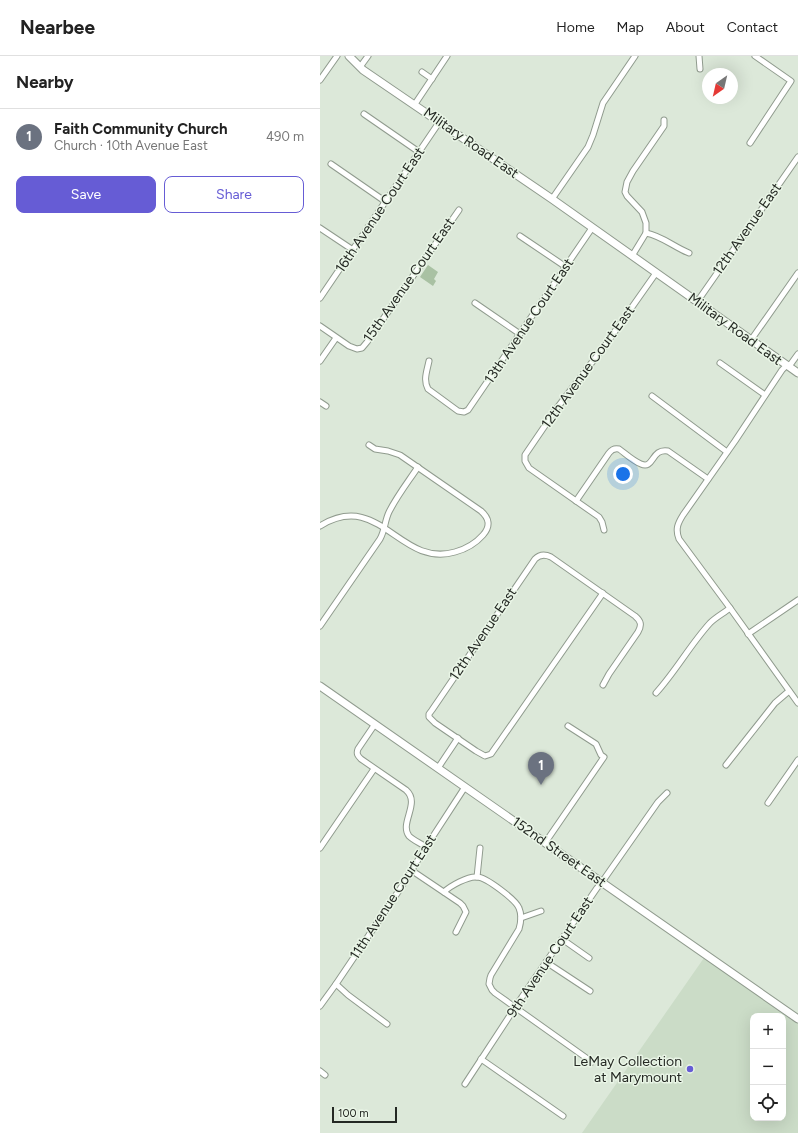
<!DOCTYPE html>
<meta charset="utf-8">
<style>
body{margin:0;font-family:Figtree,sans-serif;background:#f2f2f2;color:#222}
.controls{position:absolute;right:12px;bottom:12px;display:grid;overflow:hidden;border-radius:8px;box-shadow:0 4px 16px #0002}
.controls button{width:36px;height:36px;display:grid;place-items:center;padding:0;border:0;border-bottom:1px solid #e0e0e0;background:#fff;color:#222;font:20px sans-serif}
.compass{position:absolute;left:382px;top:12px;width:36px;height:36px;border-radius:50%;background:#fff;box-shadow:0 4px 16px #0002;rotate:214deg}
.scale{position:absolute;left:12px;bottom:10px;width:65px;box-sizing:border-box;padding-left:4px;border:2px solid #242823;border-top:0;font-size:11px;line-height:14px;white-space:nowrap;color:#242823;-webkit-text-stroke:3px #e9f5e6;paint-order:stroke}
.you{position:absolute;left:303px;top:418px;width:14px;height:14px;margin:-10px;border:3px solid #fff;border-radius:50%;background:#1a73e8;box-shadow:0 0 0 6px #1a73e833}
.badge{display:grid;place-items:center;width:26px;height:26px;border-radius:50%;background:#665cd5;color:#fff;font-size:13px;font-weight:700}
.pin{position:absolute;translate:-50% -33px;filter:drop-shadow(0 1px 2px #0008)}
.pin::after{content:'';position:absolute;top:21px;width:14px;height:12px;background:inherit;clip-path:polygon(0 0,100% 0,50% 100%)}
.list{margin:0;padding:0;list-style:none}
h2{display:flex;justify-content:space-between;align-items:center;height:52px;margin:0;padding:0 16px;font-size:17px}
h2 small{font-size:13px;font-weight:400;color:#767676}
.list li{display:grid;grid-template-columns:26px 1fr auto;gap:12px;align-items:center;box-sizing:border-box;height:56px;padding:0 16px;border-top:1px solid #e0e0e0}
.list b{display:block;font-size:15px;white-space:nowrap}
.list p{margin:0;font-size:13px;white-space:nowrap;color:#767676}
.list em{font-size:13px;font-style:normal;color:#767676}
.actions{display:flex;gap:8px;padding:12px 16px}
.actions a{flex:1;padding:9px 0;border:1px solid #665cd5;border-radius:8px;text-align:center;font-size:14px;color:#665cd5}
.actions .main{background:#665cd5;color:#fff}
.icon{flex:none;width:22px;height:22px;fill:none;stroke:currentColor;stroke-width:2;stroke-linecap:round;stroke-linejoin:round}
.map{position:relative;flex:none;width:478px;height:1077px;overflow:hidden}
header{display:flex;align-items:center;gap:24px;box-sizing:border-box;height:56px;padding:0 20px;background:#fff;border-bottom:1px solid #e0e0e0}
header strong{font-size:19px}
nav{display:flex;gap:22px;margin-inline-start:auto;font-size:14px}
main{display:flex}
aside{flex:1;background:#fff}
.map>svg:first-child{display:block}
</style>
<header>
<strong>Nearbee</strong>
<nav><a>Home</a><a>Map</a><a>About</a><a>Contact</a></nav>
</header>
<main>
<aside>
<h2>Nearby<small></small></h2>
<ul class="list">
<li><span class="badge" style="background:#6b7280">1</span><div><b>Faith Community Church</b><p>Church · 10th Avenue East</p></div><em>490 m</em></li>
</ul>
<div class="actions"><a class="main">Save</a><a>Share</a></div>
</aside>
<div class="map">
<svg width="478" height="1077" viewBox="0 0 478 1077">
<rect width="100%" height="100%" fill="#dce8d9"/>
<path fill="#cbdcc7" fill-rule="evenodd" d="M386 899 478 963V1077H262ZM433 960H463V1062H433Z"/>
<polygon fill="#a9c1a3" points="108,209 118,216 114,223 116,225 113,230 100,221"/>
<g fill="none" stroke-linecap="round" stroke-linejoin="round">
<g stroke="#909b8e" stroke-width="7">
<g id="street">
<polyline points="379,0 380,13"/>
<polyline points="40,11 48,0"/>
<polyline points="102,16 112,23"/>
<polyline points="0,24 17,0"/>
<polyline points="95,48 127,0"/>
<polyline points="44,58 99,96"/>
<polyline points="430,87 471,25 435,0"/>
<polyline points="11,108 66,146"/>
<polyline points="232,143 268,91 273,79 283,47 315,0"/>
<polyline points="0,172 33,194"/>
<path d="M326 177C342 180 354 191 369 197"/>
<polyline points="200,180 246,211"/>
<polyline points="312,200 326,177 326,167 322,156 307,140 305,136 307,126 313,115 344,70 344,64"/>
<polyline points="0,242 120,65"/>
<polyline points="377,246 478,101"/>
<polyline points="155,247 200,278"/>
<polyline points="0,270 29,290 37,293 42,292 47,286 139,154"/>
<polyline points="431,284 478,217"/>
<path d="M478 298 470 309H467L462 314 415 385 363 459C358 467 355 473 359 483L410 552 478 647"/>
<polyline points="0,305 16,282"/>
<path d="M109 305C107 315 103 324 108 333L138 355 144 356 148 354 272 172"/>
<polyline points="400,307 445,339"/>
<polyline points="332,340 407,396"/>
<polyline points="0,346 6,350"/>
<path d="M256 445 289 397C292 393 295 392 299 393 306 398 313 405 321 408 334 414 331 392 348 395L388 423"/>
<path d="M0 470C60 433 79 512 135 496 146 493 156 487 163 479 171 470 169 462 161 455L80 399 68 395 55 393 49 389"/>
<polyline points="284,474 282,466 279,461 209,412 205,405 205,399 237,352 286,288 336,217"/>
<path d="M0 570 60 483C65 474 65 464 69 456 77 440 88 426 98 411"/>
<polyline points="428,578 478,544"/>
<path d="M283 629 289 618 318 576C322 569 321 565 315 560L231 501C225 498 220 498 215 503L112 654 109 658V661L115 667 156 695 165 700 171 698 283 537"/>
<path d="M336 637C356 615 370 589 390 567 396 561 404 557 410 552"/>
<path d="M55 668 38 693C36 698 38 700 41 703L86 734C101 747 79 767 89 780 93 784 100 787 106 791"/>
<polyline points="406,709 455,647 469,635"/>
<polyline points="118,712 138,682"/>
<polyline points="448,747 478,704"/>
<polyline points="225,787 284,701 281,699 276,688 248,670"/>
<polyline points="0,792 54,713"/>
<polyline points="91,814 140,847 143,850 146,856 136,876"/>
<polyline points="157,821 160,792"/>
<path d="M124 836C130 830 148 820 157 821 166 821 196 844 199 852 202 859 201 866 199 873L171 919 170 922 169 928 172 934 175 937 272 1006"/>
<polyline points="201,862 221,855"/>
<polyline points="242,883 269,902"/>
<polyline points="226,906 270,935"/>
<polyline points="16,928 28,939 67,968"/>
<polyline points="0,950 16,928 80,833 106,791 145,731"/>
<polyline points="161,1003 243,1060"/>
<polyline points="0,1015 5,1019"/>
<polyline points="145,1028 202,941 277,832 282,826 338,746 347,737"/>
</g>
</g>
<g stroke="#909b8e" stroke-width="9">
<g id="secondary">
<polyline points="29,0 43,14 232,143 478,317"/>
<polyline points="0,630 478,963"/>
</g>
</g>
<use href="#street" stroke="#fff" stroke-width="5"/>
<use href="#secondary" stroke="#fff" stroke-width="7"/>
</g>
<circle fill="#665cd5" stroke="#e9f5e6" stroke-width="1.5" cx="370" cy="1013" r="4"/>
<g text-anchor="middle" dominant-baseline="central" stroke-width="3" stroke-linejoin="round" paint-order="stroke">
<g font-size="14" fill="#242823" stroke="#e9f5e6">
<text transform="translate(151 87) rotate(35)">Military Road East</text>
<text transform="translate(60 154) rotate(-56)">16th Avenue Court East</text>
<text transform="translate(427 173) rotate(-55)">12th Avenue East</text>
<text transform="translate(89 224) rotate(-55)">15th Avenue Court East</text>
<text transform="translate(209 265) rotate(-56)">13th Avenue Court East</text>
<text transform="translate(415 273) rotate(36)">Military Road East</text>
<text transform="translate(268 311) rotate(-54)">12th Avenue Court East</text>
<text transform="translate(163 578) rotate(-56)">12th Avenue East</text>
<text transform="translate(239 796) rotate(35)">152nd Street East</text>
<text transform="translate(73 841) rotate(-57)">11th Avenue Court East</text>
<text transform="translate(230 901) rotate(-56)">9th Avenue Court East</text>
</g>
<g font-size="14" fill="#242823" stroke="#e9f5e6" text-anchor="end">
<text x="362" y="1005">LeMay Collection<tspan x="362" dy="16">at Marymount</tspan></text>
</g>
</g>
</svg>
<div class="controls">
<button>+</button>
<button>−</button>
<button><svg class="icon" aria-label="locate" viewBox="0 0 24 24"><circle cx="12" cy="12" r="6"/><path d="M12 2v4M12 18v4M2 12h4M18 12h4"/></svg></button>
</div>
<svg class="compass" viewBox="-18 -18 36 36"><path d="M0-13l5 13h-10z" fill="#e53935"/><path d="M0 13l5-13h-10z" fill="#767676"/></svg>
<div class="scale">100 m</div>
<div class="you"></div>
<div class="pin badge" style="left:221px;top:729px;background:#6b7280">1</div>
</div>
</main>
